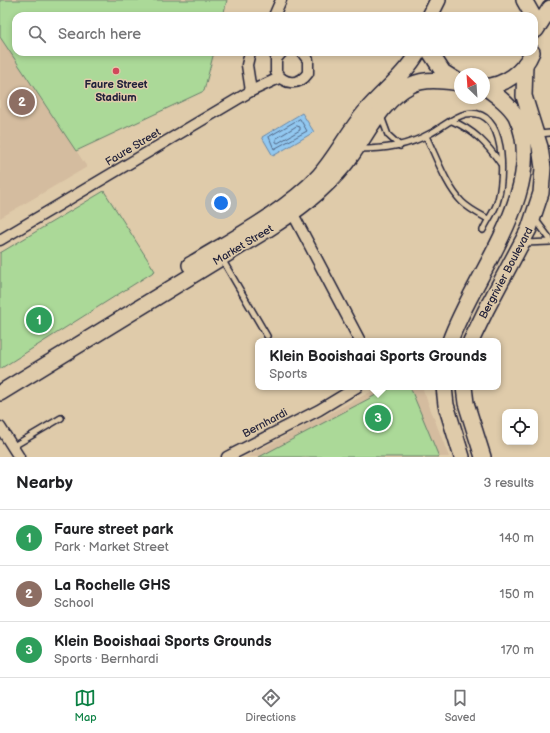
<!DOCTYPE html>
<meta charset="utf-8">
<style>
body{margin:0;font-family:"Balsamiq Sans",sans-serif;background:#f2f2f2;color:#202124}
.controls{position:absolute;right:12px;bottom:12px;display:grid;overflow:hidden;border-radius:8px;box-shadow:0 2px 6px #0003}
.controls button{width:36px;height:36px;display:grid;place-items:center;padding:0;border:0;border-bottom:1px solid #e0e0e0;background:#fff;color:#202124;font:20px sans-serif}
.compass{position:absolute;left:454px;top:68px;width:36px;height:36px;border-radius:50%;background:#fff;box-shadow:0 2px 6px #0003;rotate:335deg}
.you{position:absolute;left:221px;top:203px;width:14px;height:14px;margin:-10px;border:3px solid #fff;border-radius:50%;background:#1a73e8;box-shadow:0 0 0 6px #1a73e833}
.badge{display:grid;place-items:center;width:26px;height:26px;border-radius:50%;background:#0b8043;color:#fff;font-size:13px;font-weight:700}
.pin{position:absolute;translate:-50% -50%;border:2px solid #fff;box-shadow:0 1px 4px #0006}
.popup{position:absolute;left:255px;top:338px;width:246px;height:52px;box-sizing:border-box;display:grid;place-content:center;border-radius:8px;background:#fff;filter:drop-shadow(0 1px 3px #0005);font-size:13px;white-space:nowrap;color:#757577}
.popup b{font-size:15px;color:#202124}
.popup::after{content:'';position:absolute;left:50%;top:100%;margin-left:-8px;border:8px solid transparent;border-top-color:#fff}
.list{margin:0;padding:0;list-style:none}
h2{display:flex;justify-content:space-between;align-items:center;height:52px;margin:0;padding:0 16px;font-size:17px}
h2 small{font-size:13px;font-weight:400;color:#757577}
.list li{display:grid;grid-template-columns:26px 1fr auto;gap:12px;align-items:center;box-sizing:border-box;height:56px;padding:0 16px;border-top:1px solid #e0e0e0}
.list b{display:block;font-size:15px;white-space:nowrap}
.list p{margin:0;font-size:13px;white-space:nowrap;color:#757577}
.list em{font-size:13px;font-style:normal;color:#757577}
.icon{flex:none;width:22px;height:22px;fill:none;stroke:currentColor;stroke-width:2;stroke-linecap:round;stroke-linejoin:round}
.map{position:relative;flex:none;width:550px;height:457px;overflow:hidden}
.search{position:absolute;background:#fff;box-shadow:0 2px 6px #0003;left:12px;right:12px;top:12px;height:44px;display:flex;align-items:center;gap:10px;box-sizing:border-box;padding:0 14px;border-radius:12px;color:#757577;font-size:15px}
.sheet{height:220px;background:#fff}
nav{display:flex;justify-content:space-around;align-items:center;box-sizing:border-box;height:56px;border-top:1px solid #e0e0e0;background:#fff;font-size:11px;color:#757577}
nav a{display:grid;justify-items:center;gap:2px}
nav .on{color:#0b8043}
.map>svg:first-child{display:block}
</style>
<div class="map">
<svg width="550" height="457" viewBox="0 0 550 457">
<rect width="100%" height="100%" fill="#dfcbaa"/>
<filter id="ink" filterUnits="userSpaceOnUse"><feTurbulence type="fractalNoise" baseFrequency=".025" numOctaves="2"/><feDisplacementMap in="SourceGraphic" scale="8" xChannelSelector="R" yChannelSelector="G"/><feConvolveMatrix kernelMatrix="1 2 1 2 8 2 1 2 1" color-interpolation-filters="sRGB"/></filter>
<g filter="url(#ink)">
<g fill="#d4bc9f">
<polygon points="0,36 87,167 0,218"/>
<polygon points="380,387 422,387 449,457 245,457"/>
</g>
<g fill="#abd998" stroke="#667e6a">
<polygon points="0,0 227,0 223,16 16,16 16,52 214,52 204,91 76,151 0,37"/>
<polygon points="104,191 155,271 0,369 0,253"/>
<polygon points="391,387 410,387 439,457 259,457"/>
</g>
<polygon fill="#92c8f0" stroke="#6586a8" points="302,113 314,132 273,156 262,137"/>
<g fill="none" stroke-linecap="round" stroke-linejoin="round">
<g stroke="#4f6483" stroke-width="1">
<polygon points="300,119 307,131 274,149 269,137"/>
<polygon points="297,126 300,127 300,130 278,143 276,142 276,139"/>
</g>
<g stroke="#22223b" stroke-width="8">
<g id="lane">
<polyline points="381,116 388,135 400,146"/>
<path d="M452 121C474 130 487 144 501 164"/>
<polyline points="538,134 550,133"/>
<path d="M426 136C436 156 446 186 462 202 469 209 479 214 488 219"/>
<path d="M358 149C385 149 408 146 431 133 442 127 455 116 466 114 507 106 505 179 497 203 494 212 487 221 483 230"/>
<polyline points="535,219 550,239"/>
<polyline points="525,243 550,242"/>
<polyline points="222,259 267,336"/>
<polyline points="12,447 61,418"/>
</g>
</g>
<g stroke="#22223b" stroke-width="13">
<g id="street">
<polyline points="274,16 281,0"/>
<polyline points="250,52 247,65 251,91"/>
<path d="M282 52 276 59V72C284 85 299 86 308 73V60L302 52"/>
<polyline points="293,214 360,341"/>
<polyline points="0,240 251,91 279,78"/>
<polyline points="0,427 19,457"/>
<polyline points="227,457 319,410 357,387"/>
</g>
</g>
<g stroke="#22223b" stroke-width="18">
<g id="secondary">
<polyline points="524,0 533,16"/>
<polyline points="430,16 438,0"/>
<polyline points="536,30 550,8"/>
<polyline points="430,52 443,72 459,82"/>
<path d="M484 87C505 85 524 72 532 52"/>
<path d="M190 265C231 240 285 212 318 177 336 157 348 132 366 111 383 91 405 75 418 52"/>
<path d="M450 341C473 275 550 187 516 116 509 104 496 95 485 87"/>
<polyline points="471,341 486,310 529,229 541,193 543,168 540,147 524,96 525,64"/>
<polyline points="444,387 446,405 462,457"/>
<polyline points="464,387 466,403 483,457"/>
<path d="M0 393 268 229C298 210 323 191 345 164 366 138 380 101 411 85 426 78 444 81 460 83"/>
</g>
</g>
<use href="#lane" stroke="#dfcbaa" stroke-width="5"/>
<use href="#street" stroke="#dfcbaa" stroke-width="10"/>
<use href="#secondary" stroke="#dfcbaa" stroke-width="15"/>
</g>
</g>
<circle fill="#d1495b" stroke="#dfcbaa" stroke-width="1.5" cx="116" cy="71" r="4"/>
<g text-anchor="middle" dominant-baseline="central" stroke-width="3" stroke-linejoin="round" paint-order="stroke">
<g font-size="11" font-weight="bold" fill="#22223b" stroke="#dfcbaa">
<text x="116" y="84">Faure Street<tspan x="116" dy="13">Stadium</tspan></text>
</g>
<g font-size="11" fill="#22223b" stroke="#dfcbaa">
<text transform="translate(133 147) rotate(-31)">Faure Street</text>
<text transform="translate(243 245) rotate(-31)">Market Street</text>
<text transform="translate(506 273) rotate(-62)">Bergrivier Boulevard</text>
<text transform="translate(265 423) rotate(-28)">Bernhardi</text>
</g>
</g>
</svg>
<div class="controls">
<button><svg class="icon" aria-label="locate" viewBox="0 0 24 24"><circle cx="12" cy="12" r="6"/><path d="M12 2v4M12 18v4M2 12h4M18 12h4"/></svg></button>
</div>
<svg class="compass" viewBox="-18 -18 36 36"><path d="M0-13l5 13h-10z" fill="#e53935"/><path d="M0 13l5-13h-10z" fill="#757577"/></svg>
<div class="you"></div>
<div class="pin badge" style="left:39px;top:320px;background:#2e9e5b">1</div>
<div class="pin badge" style="left:22px;top:102px;background:#8d6e63">2</div>
<div class="pin badge" style="left:378px;top:418px;background:#2e9e5b">3</div>
<div class="popup"><b>Klein Booishaai Sports Grounds</b>Sports</div>
<div class="search"><svg class="icon" aria-label="search" viewBox="0 0 24 24"><circle cx="10" cy="10" r="6"/><path d="M15 15l6 6"/></svg>Search here</div>
</div>
<section class="sheet">
<h2>Nearby<small>3 results</small></h2>
<ul class="list">
<li><span class="badge" style="background:#2e9e5b">1</span><div><b>Faure street park</b><p>Park · Market Street</p></div><em>140 m</em></li>
<li><span class="badge" style="background:#8d6e63">2</span><div><b>La Rochelle GHS</b><p>School</p></div><em>150 m</em></li>
<li><span class="badge" style="background:#2e9e5b">3</span><div><b>Klein Booishaai Sports Grounds</b><p>Sports · Bernhardi</p></div><em>170 m</em></li>
</ul>
</section>
<nav>
<a class="on"><svg class="icon" aria-label="map" viewBox="0 0 24 24"><path d="M3 6l6-2 6 2 6-2v14l-6 2-6-2-6 2zM9 4v14M15 6v14"/></svg>Map</a>
<a><svg class="icon" aria-label="directions" viewBox="0 0 24 24"><path d="M12 3l9 9-9 9-9-9zM9 14v-3h6M13 9l2 2-2 2"/></svg>Directions</a>
<a><svg class="icon" aria-label="saved" viewBox="0 0 24 24"><path d="M7 4h10v16l-5-4-5 4z"/></svg>Saved</a>
</nav>
